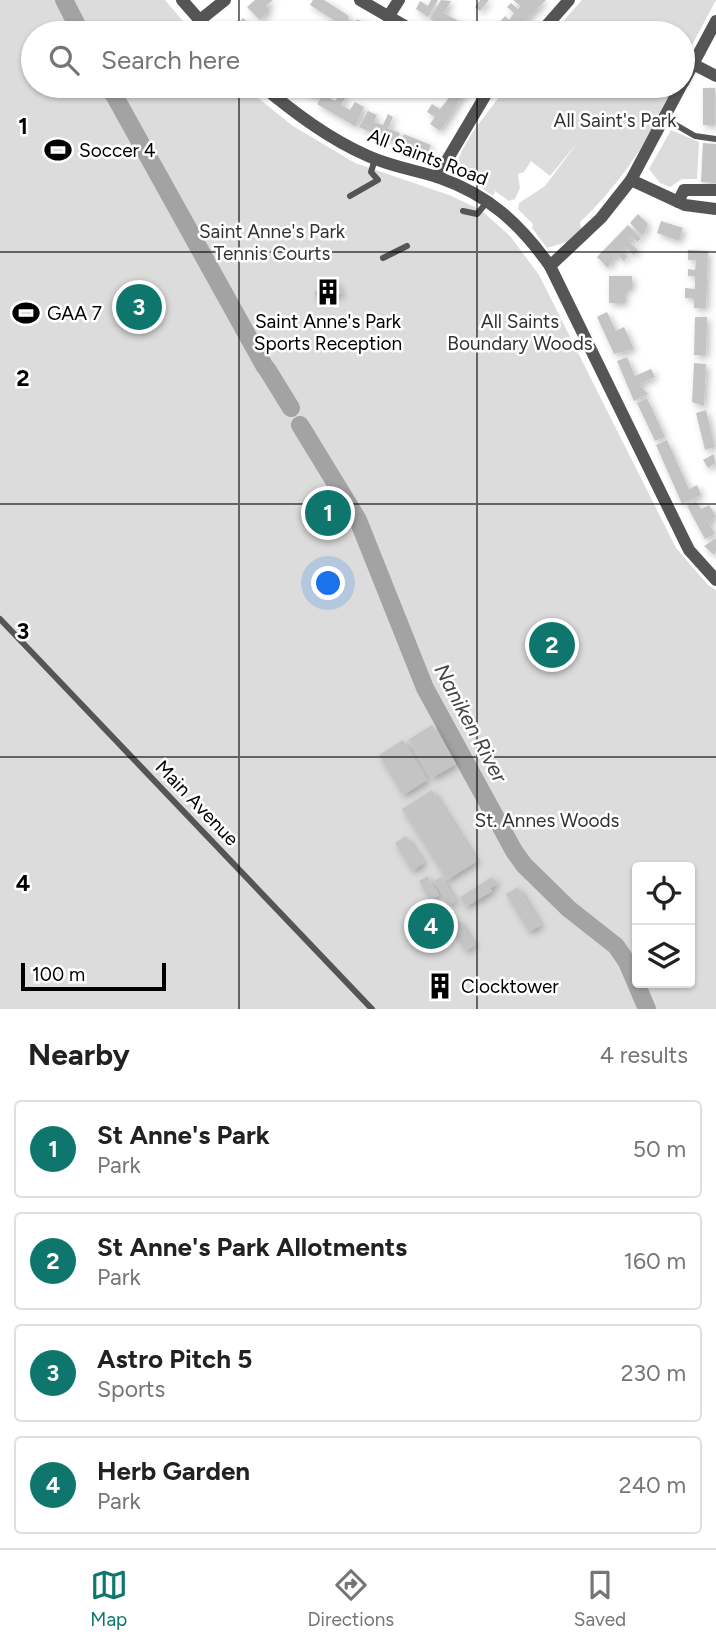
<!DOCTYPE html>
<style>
body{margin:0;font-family:Figtree,sans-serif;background:#f2f2f2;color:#202124}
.controls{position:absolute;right:21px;bottom:21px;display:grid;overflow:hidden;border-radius:7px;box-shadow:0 2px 5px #0004}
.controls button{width:63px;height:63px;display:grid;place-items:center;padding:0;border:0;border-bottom:2px solid #e0e0e0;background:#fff;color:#202124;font:35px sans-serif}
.scale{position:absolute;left:21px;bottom:18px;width:145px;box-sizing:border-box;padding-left:7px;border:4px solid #000;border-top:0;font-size:19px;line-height:24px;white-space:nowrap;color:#000;-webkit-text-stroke:5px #fff;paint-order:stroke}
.you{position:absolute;left:329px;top:584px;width:24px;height:24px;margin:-18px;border:5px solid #fff;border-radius:50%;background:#1a73e8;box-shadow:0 0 0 10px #1a73e833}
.badge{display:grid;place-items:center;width:46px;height:46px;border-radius:50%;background:#0f766e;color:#fff;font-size:23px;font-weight:700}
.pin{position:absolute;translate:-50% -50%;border:4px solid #fff;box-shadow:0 2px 7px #0006}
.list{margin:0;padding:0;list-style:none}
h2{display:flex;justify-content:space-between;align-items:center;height:91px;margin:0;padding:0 28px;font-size:30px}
h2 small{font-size:23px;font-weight:400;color:#757577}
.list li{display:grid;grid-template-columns:46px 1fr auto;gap:21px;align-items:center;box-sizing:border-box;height:98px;margin:0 14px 14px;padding:0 14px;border:2px solid #e0e0e0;border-radius:7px}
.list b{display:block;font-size:26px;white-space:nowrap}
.list p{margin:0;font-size:23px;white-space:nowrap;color:#757577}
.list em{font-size:23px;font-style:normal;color:#757577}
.icon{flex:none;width:38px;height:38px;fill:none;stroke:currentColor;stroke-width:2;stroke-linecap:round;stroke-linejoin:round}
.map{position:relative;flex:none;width:716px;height:1009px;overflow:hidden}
.search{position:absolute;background:#fff;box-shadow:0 2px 5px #0004;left:21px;right:21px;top:21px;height:77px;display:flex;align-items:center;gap:18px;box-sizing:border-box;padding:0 24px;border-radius:38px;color:#757577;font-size:26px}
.sheet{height:539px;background:#fff}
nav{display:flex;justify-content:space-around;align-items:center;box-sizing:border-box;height:98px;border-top:2px solid #e0e0e0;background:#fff;font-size:19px;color:#757577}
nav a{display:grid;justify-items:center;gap:4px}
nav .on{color:#0f766e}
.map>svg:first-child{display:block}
</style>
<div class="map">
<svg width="716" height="1009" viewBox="0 0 716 1009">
<defs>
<filter id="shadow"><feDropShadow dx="3" dy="3" stdDeviation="3.5" flood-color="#0004"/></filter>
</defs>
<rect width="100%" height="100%" fill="#fff"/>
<g fill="#dcdcdc" fill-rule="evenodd">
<path d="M0 0H165L193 33H33V86H243L293 126 355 163 449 195 481 210 510 236 539 275 676 548 708 585 716 590V1009H0ZM637 867H690V983H637Z"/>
<polygon points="582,0 716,0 683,62 683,33 553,33"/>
<path d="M508 86H675C652 135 620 185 580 222L581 231 570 241 547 248 532 228 533 224 518 209 519 203 545 186 578 142 550 176 531 161 524 172 518 174 520 188 515 199 509 201 495 191 493 196 479 186 477 181 457 169C457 146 494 105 508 86Z"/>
<polygon points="671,130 699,142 697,179 682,179 670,187 660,183 649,169"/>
</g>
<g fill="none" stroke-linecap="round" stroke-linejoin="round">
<g stroke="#a3a3a3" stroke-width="18">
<polyline points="64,0 81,33"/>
<polyline points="109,86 265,367"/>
<polyline points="267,369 291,408"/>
<polyline points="300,425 358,520 425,688 514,851 524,865 569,909 616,946 627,962 647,1009"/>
</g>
</g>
<g fill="#c4c4c4" filter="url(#shadow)">
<polygon points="255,0 273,0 266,6 270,10 260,20 247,7"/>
<polygon points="313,0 324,0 349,16 348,19 351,21 345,31 341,29 335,33 329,30 335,21 310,5"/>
<polygon points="431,0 438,0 428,17 416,9 420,1 428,6"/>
<polygon points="441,0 451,1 444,13 480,33 455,33 430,19"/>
<polygon points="480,0 489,0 480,11 475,7"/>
<polygon points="513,0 546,0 517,29 518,33 510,33 498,24 505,16 509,20 514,13 507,7 511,3 518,9 520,6"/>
<polygon points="243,18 255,28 253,33 238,33 233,29"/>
<polygon points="357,19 367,24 382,33 358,31 349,33"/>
<polygon points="300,86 326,86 315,98"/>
<rect x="703" y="88" width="12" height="37"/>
<polygon points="456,89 464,94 440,131 430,124 435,117 427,112 432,104 440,109"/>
<polygon points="341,93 346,96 341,105 350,110 355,102 364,107 356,127 317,104 323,94 335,101"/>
<polygon points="368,111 377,115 374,122 383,125 388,114 393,117 388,128 400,133 396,143 359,127"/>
<polygon points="404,134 431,145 426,157 399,146"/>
<polygon points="703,143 716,144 716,183 701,182"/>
<polygon points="638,214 648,224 643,236 630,223"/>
<polygon points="661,221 683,228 679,241 657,233"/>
<polygon points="628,225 641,238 638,242 632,237 628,241 638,250 634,255 624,246 621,249 628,256 624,261 616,254 608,268 597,257"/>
<polygon points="688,250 708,251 706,308 694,308 694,298 685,298 685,288 695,289 695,276 688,276 688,269 695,270 696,260 688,260"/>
<polygon points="609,276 632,276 632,289 625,289 625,303 609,303"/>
<polygon points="335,281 342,293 321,304 314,292"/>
<polygon points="607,312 616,331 624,327 634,349 614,354 597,317"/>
<polygon points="695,317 707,317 706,355 694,355"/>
<polygon points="627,357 635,376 651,369 655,377 639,384 648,394 634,401 617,361"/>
<polygon points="694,363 706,364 704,406 692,402"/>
<polygon points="647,398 665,437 655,441 637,403"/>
<polygon points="706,410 715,447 705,450 696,413"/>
<polygon points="667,440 689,489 697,485 701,495 682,504 656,445"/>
<polygon points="714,454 716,467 714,464 708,468 703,460"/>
<polygon points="696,501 701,509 709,505 716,516 709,523 715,534 705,539 687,506"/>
<polygon points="716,538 716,551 714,555 704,546"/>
<polygon points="432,725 456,764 432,778 408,740"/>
<polygon points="403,740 427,780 403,795 379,755"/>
<polygon points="432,790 477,861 447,880 402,809"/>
<polygon points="406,836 424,863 412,871 395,843"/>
<polygon points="427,876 439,895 430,900 419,881"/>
<polygon points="441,877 456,901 449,905 434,881"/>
<polygon points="492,877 497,884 490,888 492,891 466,907 460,897"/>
<polygon points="518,887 541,925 529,932 506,894"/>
<polygon points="459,920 475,945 466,951 449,926"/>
</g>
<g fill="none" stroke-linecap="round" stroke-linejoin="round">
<g stroke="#555" stroke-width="6">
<polyline points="664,118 695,136 716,139"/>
<polyline points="350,196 378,180 371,172 375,159"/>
<polyline points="463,211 477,214 487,202"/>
<polyline points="383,258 407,246"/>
<polyline points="0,619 372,1009"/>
</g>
<g stroke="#555" stroke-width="12">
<polyline points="182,0 211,33"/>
<polyline points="360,0 417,33"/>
<polyline points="388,17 399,0"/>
<polyline points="200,20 225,0"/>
<polyline points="540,33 569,0"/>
<polyline points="693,64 716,76"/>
<polyline points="683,83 716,21"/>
<path d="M262 86C295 113 329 139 368 156 392 167 416 170 440 178 489 195 520 224 550 266L689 550 716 580"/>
<polyline points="437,177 491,86"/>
<polyline points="631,180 685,205 716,209"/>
<polyline points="678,202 684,190 716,190"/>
<polyline points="550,266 601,218 631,180 681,86"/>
</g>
</g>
<path fill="none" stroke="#000" stroke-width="2" stroke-opacity="0.55" d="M239 0V33M477 0V33M239 86V1009M477 86V1009M0 252H716M0 504H716M0 757H716"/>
<defs>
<g id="stadium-bare" transform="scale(2.1)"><path d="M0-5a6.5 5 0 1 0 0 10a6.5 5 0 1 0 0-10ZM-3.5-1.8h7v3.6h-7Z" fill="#000" stroke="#fff" stroke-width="2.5" paint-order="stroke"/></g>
<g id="building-bare" transform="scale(2.1)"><path d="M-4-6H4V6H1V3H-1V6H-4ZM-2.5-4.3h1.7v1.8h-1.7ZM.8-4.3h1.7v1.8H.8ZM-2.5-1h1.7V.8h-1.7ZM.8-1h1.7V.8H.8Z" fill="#000" stroke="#fff" stroke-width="2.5" paint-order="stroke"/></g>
</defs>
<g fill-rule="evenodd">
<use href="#stadium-bare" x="58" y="150"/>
<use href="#building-bare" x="328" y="292"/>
<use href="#stadium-bare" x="26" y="313"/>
<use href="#building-bare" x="440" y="986"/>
</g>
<g text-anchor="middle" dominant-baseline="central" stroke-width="5" stroke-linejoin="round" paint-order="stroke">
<g font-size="19" fill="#333" stroke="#fff">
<text x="615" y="120">All Saint's Park</text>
<text x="272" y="231">Saint Anne's Park<tspan x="272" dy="22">Tennis Courts</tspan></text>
<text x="520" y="321">All Saints<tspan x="520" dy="22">Boundary Woods</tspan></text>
<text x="547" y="820">St. Annes Woods</text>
</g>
<g font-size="19" fill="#000" stroke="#fff" text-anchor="start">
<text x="79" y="150">Soccer 4</text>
<text x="47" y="313">GAA 7</text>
<text x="328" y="321" text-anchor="middle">Saint Anne's Park<tspan x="328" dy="22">Sports Reception</tspan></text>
<text x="461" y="986">Clocktower</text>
</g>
<g font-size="19" fill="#000" stroke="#fff">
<text transform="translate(428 157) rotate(21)">All Saints Road</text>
<text transform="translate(197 803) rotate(46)">Main Avenue</text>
</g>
<g font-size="21" font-style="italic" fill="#444" stroke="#fff">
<text transform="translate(471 723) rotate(62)">Naniken River</text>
</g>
</g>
<g font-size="23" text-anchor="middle" font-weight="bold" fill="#000" stroke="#fff" stroke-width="5" stroke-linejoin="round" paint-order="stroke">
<text x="23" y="134">1</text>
<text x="23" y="386">2</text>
<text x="23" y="639">3</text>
<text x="23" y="891">4</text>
</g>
</svg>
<div class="controls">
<button><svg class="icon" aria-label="locate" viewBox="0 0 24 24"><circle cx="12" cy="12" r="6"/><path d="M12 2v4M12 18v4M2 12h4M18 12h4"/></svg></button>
<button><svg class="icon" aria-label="layers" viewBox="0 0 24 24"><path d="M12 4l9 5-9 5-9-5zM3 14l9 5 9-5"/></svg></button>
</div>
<div class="scale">100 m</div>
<div class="you"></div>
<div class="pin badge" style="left:328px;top:513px">1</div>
<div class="pin badge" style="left:552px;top:645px">2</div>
<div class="pin badge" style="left:139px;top:307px">3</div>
<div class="pin badge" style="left:431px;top:926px">4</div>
<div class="search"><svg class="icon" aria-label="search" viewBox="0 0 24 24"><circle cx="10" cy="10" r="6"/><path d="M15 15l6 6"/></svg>Search here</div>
</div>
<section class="sheet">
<h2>Nearby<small>4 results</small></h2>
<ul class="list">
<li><span class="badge">1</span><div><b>St Anne's Park</b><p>Park</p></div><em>50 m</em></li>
<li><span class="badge">2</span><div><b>St Anne's Park Allotments</b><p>Park</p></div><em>160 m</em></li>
<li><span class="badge">3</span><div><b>Astro Pitch 5</b><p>Sports</p></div><em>230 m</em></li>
<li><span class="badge">4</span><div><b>Herb Garden</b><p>Park</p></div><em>240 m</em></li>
</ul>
</section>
<nav>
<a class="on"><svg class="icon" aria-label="map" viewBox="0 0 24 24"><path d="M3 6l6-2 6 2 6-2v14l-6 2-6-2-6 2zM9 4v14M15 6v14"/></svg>Map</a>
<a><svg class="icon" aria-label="directions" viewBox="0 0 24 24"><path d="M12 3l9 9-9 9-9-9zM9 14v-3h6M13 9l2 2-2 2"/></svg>Directions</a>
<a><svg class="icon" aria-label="saved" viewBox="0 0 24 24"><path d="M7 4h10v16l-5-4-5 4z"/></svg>Saved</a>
</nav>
